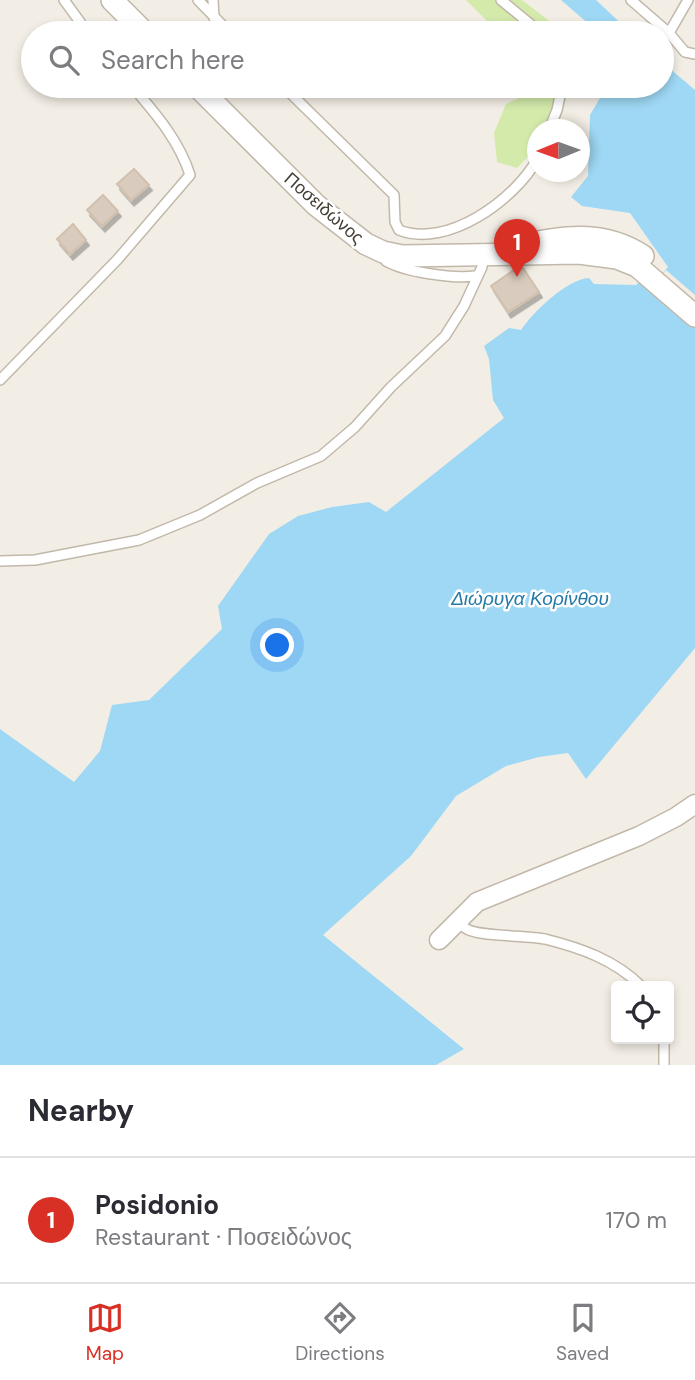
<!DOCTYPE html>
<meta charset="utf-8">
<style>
body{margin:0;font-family:"DM Sans",sans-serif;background:#f7f7f7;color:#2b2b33}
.controls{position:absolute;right:21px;bottom:21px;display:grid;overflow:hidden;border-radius:7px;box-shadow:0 4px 10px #0003}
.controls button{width:63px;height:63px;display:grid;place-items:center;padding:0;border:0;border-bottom:2px solid #e1e1e2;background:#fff;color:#2b2b33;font:35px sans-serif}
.compass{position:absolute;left:527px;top:119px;width:63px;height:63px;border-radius:50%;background:#fff;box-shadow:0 4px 10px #0003;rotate:269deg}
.you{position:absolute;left:278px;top:646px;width:24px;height:24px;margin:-18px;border:5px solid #fff;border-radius:50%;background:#1a73e8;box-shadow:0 0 0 10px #1a73e833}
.badge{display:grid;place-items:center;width:46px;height:46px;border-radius:50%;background:#d93025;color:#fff;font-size:23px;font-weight:700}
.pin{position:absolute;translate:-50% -58px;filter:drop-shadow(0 2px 4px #0008)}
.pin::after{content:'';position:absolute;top:37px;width:24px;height:21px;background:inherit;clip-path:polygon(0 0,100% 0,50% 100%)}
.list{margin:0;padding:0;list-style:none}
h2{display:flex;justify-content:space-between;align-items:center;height:91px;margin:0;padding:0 28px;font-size:30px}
h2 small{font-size:23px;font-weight:400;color:#7c7c81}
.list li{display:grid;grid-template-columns:46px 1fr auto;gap:21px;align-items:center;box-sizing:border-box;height:126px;padding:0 28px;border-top:2px solid #e1e1e2}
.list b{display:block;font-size:26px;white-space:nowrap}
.list p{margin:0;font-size:23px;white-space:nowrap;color:#7c7c81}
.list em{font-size:23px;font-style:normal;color:#7c7c81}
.icon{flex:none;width:38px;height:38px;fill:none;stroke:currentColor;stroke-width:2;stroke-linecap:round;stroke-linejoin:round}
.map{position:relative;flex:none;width:695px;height:1065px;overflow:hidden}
.search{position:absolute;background:#fff;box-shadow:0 4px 10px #0003;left:21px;right:21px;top:21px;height:77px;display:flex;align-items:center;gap:18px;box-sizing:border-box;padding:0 24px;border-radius:38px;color:#7c7c81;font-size:26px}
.sheet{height:217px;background:#fff}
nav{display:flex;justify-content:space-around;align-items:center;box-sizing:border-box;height:98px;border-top:2px solid #e1e1e2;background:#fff;font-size:19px;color:#7c7c81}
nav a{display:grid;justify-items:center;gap:4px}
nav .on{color:#d93025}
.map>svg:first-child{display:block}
</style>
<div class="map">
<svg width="695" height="1065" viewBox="0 0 695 1065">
<defs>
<filter id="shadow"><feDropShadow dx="3" dy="5.5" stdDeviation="0" flood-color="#0004"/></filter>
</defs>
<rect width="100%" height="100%" fill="#f3eee5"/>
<g fill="#d3eaab">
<polygon points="466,0 522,0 565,33 499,33"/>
<polygon points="534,86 570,86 561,117 551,129 538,130 537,147 517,168 497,162 494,133 506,104 532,92"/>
</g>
<g fill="#9ed8f4">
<polygon points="561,0 596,0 631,33 599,33"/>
<path d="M662 62 695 90V648L586 779 568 753 539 757 506 766 456 796 411 856 323 935 464 1049 436 1065H0V729L74 782 100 751 112 705 149 700 222 629 218 606 269 534 298 516 332 507 369 502 386 512 504 418 493 400 489 359 484 346 509 328 521 330C533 312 567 279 589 278L594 284 636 285 643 278 653 284 668 267 630 213 582 206 571 197 588 176 590 115 607 86H662Z"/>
</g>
<polygon fill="#f3eee5" points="666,270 695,295 695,322 653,285"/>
<g fill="#d9cbbd" stroke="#d1c0ad" stroke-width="2" filter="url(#shadow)">
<polygon points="134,169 149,185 131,200 117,184"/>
<polygon points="103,195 118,211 102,226 87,210"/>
<polygon points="73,224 86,240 70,254 57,239"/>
<polygon points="521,265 539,292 508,312 491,286"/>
</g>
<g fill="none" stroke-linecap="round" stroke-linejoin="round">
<g stroke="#c2b8aa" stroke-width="12">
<g id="service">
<polyline points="64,0 88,33"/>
<polyline points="198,0 230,33"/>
<polyline points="213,0 214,18"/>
<polyline points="501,0 541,33"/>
<polyline points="631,0 669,33 685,52 695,54"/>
<polyline points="669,33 688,0"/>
<path d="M283 86 394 195 395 222 399 230C447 249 515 200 538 158"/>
<polyline points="549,130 557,110 562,86"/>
<path d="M386 261C405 272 453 279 475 276"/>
<path d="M0 380 117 260 190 175C179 140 155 113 132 86"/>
<polyline points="0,561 35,560 139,540 200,515 257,483 321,456 355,427 391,387 445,336 464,306 482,267 484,256"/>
<path d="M459 920C461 923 462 926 465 928 477 937 526 935 545 939 581 948 615 960 641 986"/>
<polyline points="664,1065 664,1039"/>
</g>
</g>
<g stroke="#c2b8aa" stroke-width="21">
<polyline id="minor" points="439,940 477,902 639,836 676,817 695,804"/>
</g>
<g stroke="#c2b8aa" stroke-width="24">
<g id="tertiary">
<polyline points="112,0 145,33"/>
<polyline points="197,86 316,205 366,244 383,252 402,256 579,253 617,258 637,266 695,316"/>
<path d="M519 246C562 236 604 230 643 256"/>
</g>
</g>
<use href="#service" stroke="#fff" stroke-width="9"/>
<use href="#minor" stroke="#fff" stroke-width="18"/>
<use href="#tertiary" stroke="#fff" stroke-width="21"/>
</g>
<g text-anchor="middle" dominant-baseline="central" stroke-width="5" stroke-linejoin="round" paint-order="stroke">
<g font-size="18" fill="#463e34" stroke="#fff">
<text transform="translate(324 208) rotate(41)">Ποσειδώνος</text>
</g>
<g font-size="19" font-style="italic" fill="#267ba6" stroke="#fff">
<text x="530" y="598">Διώρυγα Κορίνθου</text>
</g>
</g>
</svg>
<div class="controls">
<button><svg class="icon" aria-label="locate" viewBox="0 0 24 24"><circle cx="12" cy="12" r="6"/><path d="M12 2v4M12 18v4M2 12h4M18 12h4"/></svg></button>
</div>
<svg class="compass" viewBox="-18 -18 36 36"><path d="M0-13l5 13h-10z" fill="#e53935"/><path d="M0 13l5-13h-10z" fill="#7c7c81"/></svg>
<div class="you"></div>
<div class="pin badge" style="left:517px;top:277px">1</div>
<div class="search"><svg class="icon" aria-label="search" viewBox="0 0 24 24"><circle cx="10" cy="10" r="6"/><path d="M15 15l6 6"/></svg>Search here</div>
</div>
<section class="sheet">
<h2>Nearby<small></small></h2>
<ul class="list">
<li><span class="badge">1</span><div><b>Posidonio</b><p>Restaurant · Ποσειδώνος</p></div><em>170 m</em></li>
</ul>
</section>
<nav>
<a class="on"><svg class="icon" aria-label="map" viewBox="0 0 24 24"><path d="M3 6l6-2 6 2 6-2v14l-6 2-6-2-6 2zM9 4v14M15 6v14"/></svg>Map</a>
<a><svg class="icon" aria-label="directions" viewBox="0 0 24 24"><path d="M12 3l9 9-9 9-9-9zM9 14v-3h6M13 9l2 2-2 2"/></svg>Directions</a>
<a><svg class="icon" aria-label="saved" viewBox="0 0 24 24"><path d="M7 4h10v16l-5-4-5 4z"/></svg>Saved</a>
</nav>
